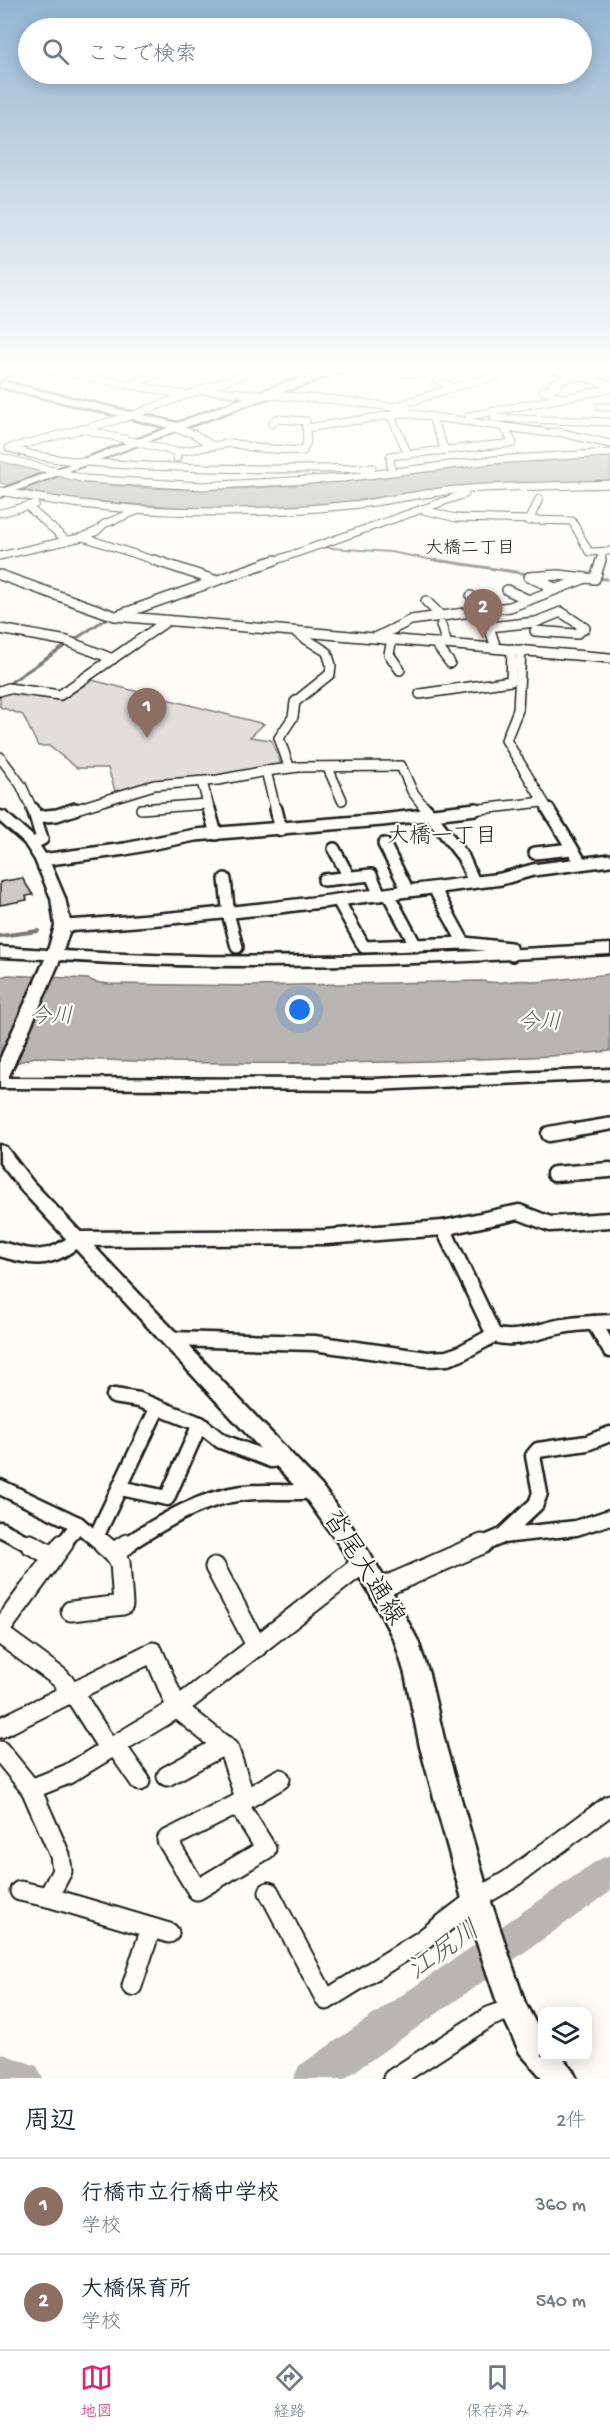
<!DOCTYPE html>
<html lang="ja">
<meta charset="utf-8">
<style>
body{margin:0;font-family:"Gochi Hand","Klee One",sans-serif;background:#f6f6f7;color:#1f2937}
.controls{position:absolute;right:18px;bottom:18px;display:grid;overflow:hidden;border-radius:12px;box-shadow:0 3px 15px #0003}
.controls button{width:54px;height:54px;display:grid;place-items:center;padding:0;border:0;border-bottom:2px solid #e0e1e3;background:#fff;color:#1f2937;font:30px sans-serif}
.you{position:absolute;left:300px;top:1010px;width:21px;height:21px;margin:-15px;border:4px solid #fff;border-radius:50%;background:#1a73e8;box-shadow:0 0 0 9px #1a73e833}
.badge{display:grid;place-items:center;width:39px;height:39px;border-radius:50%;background:#db2777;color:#fff;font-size:20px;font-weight:700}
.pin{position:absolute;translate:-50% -50px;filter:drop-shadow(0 2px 3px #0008)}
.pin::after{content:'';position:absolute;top:32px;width:21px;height:18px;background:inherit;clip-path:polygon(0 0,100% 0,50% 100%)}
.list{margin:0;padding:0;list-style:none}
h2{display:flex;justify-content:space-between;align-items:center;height:78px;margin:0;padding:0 24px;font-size:26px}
h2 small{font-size:20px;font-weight:400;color:#747a83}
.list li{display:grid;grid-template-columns:39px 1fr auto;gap:18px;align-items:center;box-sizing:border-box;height:96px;padding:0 24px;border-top:2px solid #e0e1e3}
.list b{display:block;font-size:22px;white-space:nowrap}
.list p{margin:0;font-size:20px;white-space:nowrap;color:#747a83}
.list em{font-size:20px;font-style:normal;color:#747a83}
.icon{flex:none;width:33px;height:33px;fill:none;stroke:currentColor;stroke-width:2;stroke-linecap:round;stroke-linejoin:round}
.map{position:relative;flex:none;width:610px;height:2079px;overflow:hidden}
.search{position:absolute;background:#fff;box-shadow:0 3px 15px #0003;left:18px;right:18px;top:18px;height:66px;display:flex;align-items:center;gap:15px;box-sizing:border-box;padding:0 21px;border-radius:33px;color:#747a83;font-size:22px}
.sheet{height:270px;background:#fff}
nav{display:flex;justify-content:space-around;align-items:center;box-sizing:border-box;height:84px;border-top:2px solid #e0e1e3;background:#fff;font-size:16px;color:#747a83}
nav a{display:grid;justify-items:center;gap:3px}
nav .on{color:#db2777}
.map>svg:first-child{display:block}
</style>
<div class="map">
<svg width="610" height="2079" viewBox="0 0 610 2079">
<rect width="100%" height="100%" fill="#fdfcf7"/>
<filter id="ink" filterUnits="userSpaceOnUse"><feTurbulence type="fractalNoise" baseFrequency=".0167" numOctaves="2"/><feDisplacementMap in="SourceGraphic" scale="12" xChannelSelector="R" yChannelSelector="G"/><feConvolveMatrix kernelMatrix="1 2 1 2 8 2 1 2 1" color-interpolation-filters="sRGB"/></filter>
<g filter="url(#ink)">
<polygon fill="#e0dfdb" stroke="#7e7e7c" stroke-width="1.5" points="92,680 264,724 250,737 271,740 281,764 239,776 116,794 108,768 77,768 49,746 38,746 23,715 0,707 0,695 14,691 61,701"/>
<g fill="#b7b6b2" stroke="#797876" stroke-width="1.5">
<path d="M610 456V480L482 486 329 504 247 509H205L57 499 0 483V459C29 468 58 477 88 482 223 502 358 477 492 463 531 458 571 458 610 456Z"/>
<path d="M610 974V1051C551 1058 491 1058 432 1061 300 1065 167 1064 35 1057L16 1063 0 1062V977L8 975 88 979 95 982 109 984 252 986 482 981C500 986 518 977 536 982Z"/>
</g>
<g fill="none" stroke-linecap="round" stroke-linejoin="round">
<g stroke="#797876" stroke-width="2">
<polyline points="197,394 249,398"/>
<polyline points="262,399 294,400"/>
<polyline points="492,422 562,430"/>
<polyline points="317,547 390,552 444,562"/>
</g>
<g stroke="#797876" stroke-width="3">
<polyline points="436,560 528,574"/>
<polyline points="596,578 607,579"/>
<polyline points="11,682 110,616"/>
</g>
<polyline stroke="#797876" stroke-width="4" points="0,936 38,931"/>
<g fill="#b7b6b2" fill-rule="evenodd">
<polygon points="610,1855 610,1892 344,2079 293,2079 299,2066 598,1860"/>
<polygon points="0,2053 37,2066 43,2079 0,2079"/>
</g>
</g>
<polygon fill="#cccbc8" stroke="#1c1c1c" stroke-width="1.5" points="22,878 33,895 26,896 27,900 0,905 0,882"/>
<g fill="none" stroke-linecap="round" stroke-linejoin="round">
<g stroke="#1c1c1c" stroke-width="9">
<g id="street-far4">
<polyline points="42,368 184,395"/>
<polyline points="430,368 440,371 451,368"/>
<polyline points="550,368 610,385"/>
<path d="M391 373C418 372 430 374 453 388"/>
<polyline points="0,376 21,368"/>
<polyline points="587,376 610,373"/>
<polyline points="127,385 157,375 137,368"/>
<polyline points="201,390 337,400 408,409"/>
<polyline points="559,397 543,391 558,386 552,384 576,375"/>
<polyline points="397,406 451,388 526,368"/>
<polyline points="600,407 610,407"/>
<polyline points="391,416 408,454"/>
<polyline points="469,416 610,389"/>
<polyline points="432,418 445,450"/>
<polyline points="494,418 610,422"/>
<polyline points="272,424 276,419 306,421 306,428"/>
<polyline points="174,428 194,434 213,446"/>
<polyline points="86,430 177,452 177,458"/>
<path d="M9 448C55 463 101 463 149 466 223 469 298 470 372 468"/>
<polyline points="10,448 124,418 261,368"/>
<polyline points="176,452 231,443 257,448 303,451 307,442 306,428 405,413 549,433 558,432 610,444"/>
<polyline points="0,457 85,479 203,486 343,478 493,460 610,453"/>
<polyline points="391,468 390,456 513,443 504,427"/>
<path d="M0 491C114 514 236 517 352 505 391 501 430 491 469 489 516 486 563 486 610 484"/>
<polyline points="27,506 67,541"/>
<polyline points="423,510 456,518 572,521 589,552 610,551"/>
<polyline points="0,513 35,504"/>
<polyline points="529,521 539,499"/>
<polyline points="83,537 159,562"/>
<polyline points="0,556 83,537 97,531 104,524 142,509"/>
<polyline points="271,562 465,494"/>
<polyline points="600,562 603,552"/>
</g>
</g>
<g stroke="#1c1c1c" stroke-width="12">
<g id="street-far3">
<polyline points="154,560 214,580"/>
<polyline points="0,575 115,616 610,658"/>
<polyline points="557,589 529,577 558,575 595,579 601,560"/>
<polyline points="507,590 529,600"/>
<polyline points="471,596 485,609"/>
<polyline points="426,601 440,615"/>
<polyline points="119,615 275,560"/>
<polyline points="441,625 447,644"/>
<polyline points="0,629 67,641 113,659"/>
<polyline points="377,637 411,620 510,607 586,578"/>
<polyline points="392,639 389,654 400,670"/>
<polyline points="435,643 450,663"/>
<polyline points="496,648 489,627 536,622 561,612 585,628 576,634 535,631"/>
<polyline points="521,650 518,710 506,740 549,811"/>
<polyline points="0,691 8,688 60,695 167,621"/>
<polyline points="420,694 511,681 512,649"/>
<polyline points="0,757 21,785 33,811"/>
<polyline points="289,766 279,738 293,717 295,702 330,674 331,665 327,652 298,634"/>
<polyline points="328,768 342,800"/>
<polyline points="202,782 210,811"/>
<polyline points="141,809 207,804"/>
<polyline points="70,811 154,785 218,780 266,771"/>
<polyline points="276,811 266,771 299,767 401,766 412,791 427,811"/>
<polyline points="463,811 542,802"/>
</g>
</g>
<g stroke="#1c1c1c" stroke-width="16">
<g id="street-far2">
<polyline points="209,809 216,834"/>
<polyline points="276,809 281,830"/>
<polyline points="426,809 463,857 474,882"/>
<polyline points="548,809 581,863"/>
<polyline points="36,817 57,815 75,809"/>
<polyline points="32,844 42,839 33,809"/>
<polyline points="384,844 408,891"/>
<polyline points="334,849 349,877"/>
<polyline points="535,853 572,849"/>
<polyline points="42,860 125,849 195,835 382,820 476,809"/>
<polyline points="225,879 229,917 237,947"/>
<polyline points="324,880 371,875 380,895"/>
<polyline points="434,888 464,943"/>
<polyline points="388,894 416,946"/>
<polyline points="338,900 364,947 464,943 510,948 512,955"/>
<path d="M63 926C210 918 355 898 501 879L533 870 610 860"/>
<polyline points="561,1132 610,1124"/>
</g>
</g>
<g stroke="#1c1c1c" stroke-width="19">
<g id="street-far1">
<polyline points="549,1134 571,1130"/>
<polyline points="554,1174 610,1170"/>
<path d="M610 1220 550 1224 519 1212 443 1228 494 1335C518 1342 539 1330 563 1326 578 1323 594 1323 610 1322"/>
<path d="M0 1249C33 1258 49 1263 77 1239L326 1237 443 1228"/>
<polyline points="594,1323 610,1350"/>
<polyline points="170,1339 314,1343 427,1359 447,1358 459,1354 494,1335"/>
<polyline points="114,1396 139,1400 200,1424 221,1441 271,1460 284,1458"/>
<polyline points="0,1487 78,1524 104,1546"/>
<polyline points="120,1488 167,1498 200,1424"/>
<polyline points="0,1529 33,1546"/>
<polyline points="502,1536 536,1504 540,1493 533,1456 538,1450 587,1443 610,1434"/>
<polyline points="96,1537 157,1409"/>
<polyline points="62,1546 78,1524"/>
<path d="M124 1546C161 1523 199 1498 243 1493 266 1490 290 1494 313 1491"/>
<polyline points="479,1546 502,1536 576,1528 610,1517"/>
</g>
</g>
<g stroke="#1c1c1c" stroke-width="23">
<g id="street">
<polyline points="30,1544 53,1556"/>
<polyline points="103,1544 113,1553 127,1544"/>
<polyline points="215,1567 257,1647"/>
<polyline points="379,1589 482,1544"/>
<polyline points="71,1611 123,1605 120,1562 113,1553"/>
<polyline points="0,1630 63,1544"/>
<polyline points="0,1634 59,1677 73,1692 109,1749 177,1708 363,1563"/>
<polyline points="0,1728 153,1652 177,1708 229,1750 245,1798"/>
<polyline points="115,1745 140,1781"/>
<polyline points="0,1751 31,1789 60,1855 62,1871 48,1897 169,1933"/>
<polyline points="167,1776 224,1745"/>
<polyline points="31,1789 68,1774 109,1749"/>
<polygon points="238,1804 266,1849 197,1890 167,1840"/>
<polyline points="238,1804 280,1779"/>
<polyline points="20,1891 48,1897"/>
<polyline points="269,1892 326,2000 421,1941 476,1899 509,1880 610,1805"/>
<polyline points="132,1986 151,1928"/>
<polyline points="393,2079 489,2017 513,2008"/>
</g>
</g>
<g stroke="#1c1c1c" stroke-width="5">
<g id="secondary">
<path d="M0 811 5 812 34 837 49 860 65 898 71 926 63 951C245 962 428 955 610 944V954C427 964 243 972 60 960L8 1078 374 1079 610 1069V1079L374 1090 0 1088V1059L45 959 0 957V947L48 950 55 926 51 898 35 860 24 843 0 822Z"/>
<polygon points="0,1145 6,1147 33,1182 321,1485 358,1535 387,1582 418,1641 429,1674 446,1747 490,1899 525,2003 542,2035 542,2056 561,2056 572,2069 577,2079 543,2079 520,2053 499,2008 462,1899 420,1747 405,1674 395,1642 371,1596 342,1549 305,1497 21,1190 0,1163"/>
</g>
</g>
<g stroke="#1c1c1c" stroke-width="4">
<polygon id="primary" points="178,424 183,427 181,429 0,497 0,490"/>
</g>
<g stroke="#1c1c1c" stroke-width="5">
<polygon id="highway" points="334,368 350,368 178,430 0,387 0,381 177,423 284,383"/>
</g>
<use href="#street-far4" stroke="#fdfcf7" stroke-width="7"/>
<use href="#street-far3" stroke="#fdfcf7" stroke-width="9"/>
<use href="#street-far2" stroke="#fdfcf7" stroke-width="11"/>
<use href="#street-far1" stroke="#fdfcf7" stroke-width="14"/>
<use href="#street" stroke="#fdfcf7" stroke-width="19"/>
<use href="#secondary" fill="#fdfcf7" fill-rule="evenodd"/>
<use href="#primary" fill="#fdfcf7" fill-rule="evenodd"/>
<use href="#highway" fill="#fdfcf7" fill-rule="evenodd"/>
</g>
</g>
<linearGradient id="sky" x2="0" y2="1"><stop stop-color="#94b5d2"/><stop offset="0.56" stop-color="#fefefb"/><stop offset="1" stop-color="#fefefb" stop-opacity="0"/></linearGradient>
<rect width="610" height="659" fill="url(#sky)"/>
<g text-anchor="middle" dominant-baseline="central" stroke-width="4.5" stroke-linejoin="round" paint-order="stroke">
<g font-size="18" fill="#1c1c1c" stroke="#fdfcf7">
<text x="470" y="549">大橋二丁目</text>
</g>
<g font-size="22" fill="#1c1c1c" stroke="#fdfcf7">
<text x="442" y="838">大橋一丁目</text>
</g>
<g font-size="22" font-style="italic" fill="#5a5a58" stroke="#fdfcf7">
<text x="51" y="1018">今川</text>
<text transform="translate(539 1024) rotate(1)">今川</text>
</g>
<g font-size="26" fill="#1c1c1c" stroke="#fdfcf7">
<text transform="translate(362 1569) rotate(58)">沓尾大通線</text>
</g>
<g font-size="27" font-style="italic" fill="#5a5a58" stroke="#fdfcf7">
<text transform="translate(445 1952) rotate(-35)">江尻川</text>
</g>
</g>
</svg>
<div class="controls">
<button><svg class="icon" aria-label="layers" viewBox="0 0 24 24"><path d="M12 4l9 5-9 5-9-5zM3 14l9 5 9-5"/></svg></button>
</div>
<div class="you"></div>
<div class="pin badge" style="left:147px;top:738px;background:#8d6e63">1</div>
<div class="pin badge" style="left:483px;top:639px;background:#8d6e63">2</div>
<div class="search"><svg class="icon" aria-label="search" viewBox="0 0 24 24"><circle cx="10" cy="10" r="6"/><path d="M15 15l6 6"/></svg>ここで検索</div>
</div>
<section class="sheet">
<h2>周辺<small>2件</small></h2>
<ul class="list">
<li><span class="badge" style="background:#8d6e63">1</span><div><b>行橋市立行橋中学校</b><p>学校</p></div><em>360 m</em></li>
<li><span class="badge" style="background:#8d6e63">2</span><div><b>大橋保育所</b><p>学校</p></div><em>540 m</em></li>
</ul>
</section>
<nav>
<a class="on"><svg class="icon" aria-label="map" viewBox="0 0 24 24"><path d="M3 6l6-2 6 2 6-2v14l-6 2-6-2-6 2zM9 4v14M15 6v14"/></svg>地図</a>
<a><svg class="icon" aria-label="directions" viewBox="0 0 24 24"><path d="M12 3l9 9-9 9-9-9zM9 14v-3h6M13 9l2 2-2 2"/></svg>経路</a>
<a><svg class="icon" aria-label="saved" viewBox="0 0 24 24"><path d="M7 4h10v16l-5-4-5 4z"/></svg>保存済み</a>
</nav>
